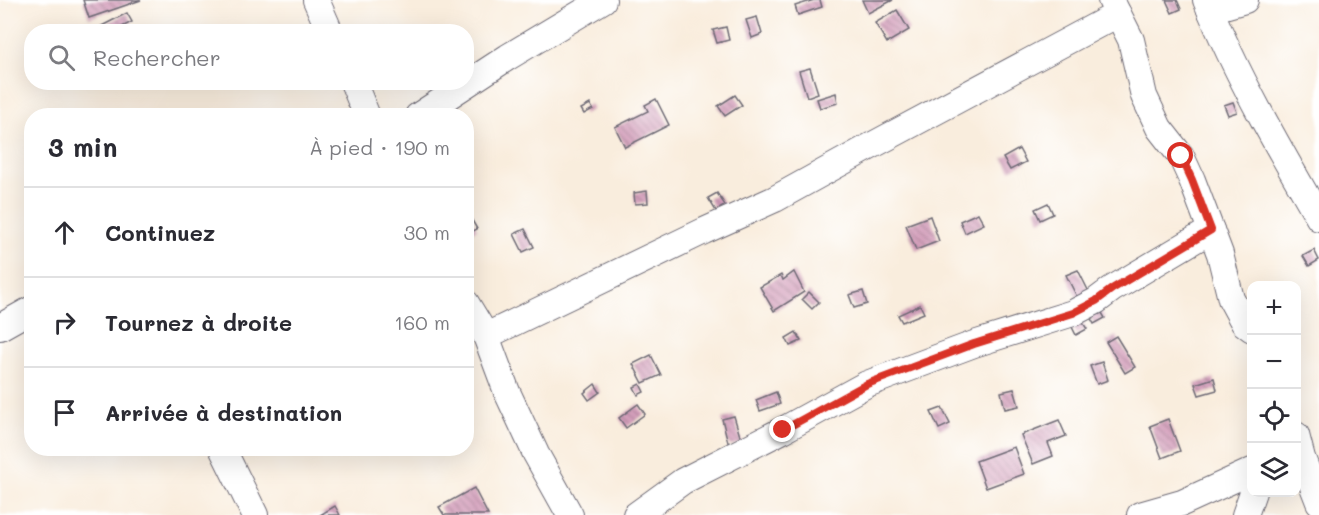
<!DOCTYPE html>
<html lang="fr">
<meta charset="utf-8">
<style>
body{margin:0;font-family:Mali,sans-serif;background:#f2f2f3;color:#2b2b33}
.controls{position:absolute;right:18px;bottom:18px;display:grid;overflow:hidden;border-radius:12px;box-shadow:0 6px 24px #0002}
.controls button{width:54px;height:54px;display:grid;place-items:center;padding:0;border:0;border-bottom:2px solid #e1e1e2;background:#fff;color:#2b2b33;font:30px sans-serif}
.stop{position:absolute;width:18px;height:18px;margin:-14px;border:4px solid #d93025;border-radius:50%;background:#fff}
.stop.end{background:#d93025;border-color:#fff;box-shadow:0 2px 6px #0008}
.list{margin:0;padding:0;list-style:none}
h2{display:flex;justify-content:space-between;align-items:center;height:78px;margin:0;padding:0 24px;font-size:26px}
h2 small{font-size:20px;font-weight:400;color:#7c7c81}
.list li{display:grid;grid-template-columns:39px 1fr auto;gap:18px;align-items:center;box-sizing:border-box;height:90px;padding:0 24px;border-top:2px solid #e1e1e2}
.list b{display:block;font-size:22px;white-space:nowrap}
.list em{font-size:20px;font-style:normal;color:#7c7c81}
.icon{flex:none;width:33px;height:33px;fill:none;stroke:currentColor;stroke-width:2;stroke-linecap:round;stroke-linejoin:round}
.map{position:relative;flex:none;width:1319px;height:515px;overflow:hidden}
.search{position:absolute;background:#fff;box-shadow:0 6px 24px #0002;left:24px;top:24px;width:450px;height:66px;display:flex;align-items:center;gap:15px;box-sizing:border-box;padding:0 21px;border-radius:24px;color:#7c7c81;font-size:22px}
.panel{position:absolute;background:#fff;box-shadow:0 6px 24px #0002;left:24px;top:108px;width:450px;height:348px;border-radius:24px}
.map>svg:first-child{display:block}
</style>
<div class="map">
<svg width="1319" height="515" viewBox="0 0 1319 515">
<defs>
<pattern id="building-back-hatch" width="6" height="6" patternUnits="userSpaceOnUse" patternTransform="scale(1.5)"><rect width="6" height="6" fill="#d49fbb"/><path d="M-1 5l2 2M0 0l6 6M5-1l2 2" fill="none" stroke="#ac8199"/></pattern>
</defs>
<rect width="100%" height="100%" fill="#fff"/>
<filter id="ink" filterUnits="userSpaceOnUse"><feTurbulence type="fractalNoise" baseFrequency=".0167" numOctaves="2"/><feDisplacementMap in="SourceGraphic" scale="12" xChannelSelector="R" yChannelSelector="G"/><feConvolveMatrix kernelMatrix="1 2 1 2 8 2 1 2 1" color-interpolation-filters="sRGB"/></filter>
<filter id="wash" filterUnits="userSpaceOnUse"><feTurbulence type="fractalNoise" baseFrequency=".008" numOctaves="4" result="noise"/><feDisplacementMap in="SourceGraphic" scale="24" xChannelSelector="R" yChannelSelector="G"/><feGaussianBlur stdDeviation="1.35" result="paint"/><feColorMatrix in="noise" values="0 0 0 0 0 0 0 0 0 0 0 0 0 0 0 0 0 1.4 0 .05"/><feComposite in="paint" operator="in"/></filter>
<g filter="url(#wash)">
<rect width="100%" height="100%" fill="#f9eddd"/>
<g id="blocks">
<g fill="url(#building-back-hatch)">
<polygon points="83,0 141,0 89,18"/>
<polygon points="814,0 820,0 822,7 798,15 795,6"/>
<polygon points="862,0 893,0 868,13"/>
<polygon points="1166,0 1177,0 1181,9 1172,13"/>
<polygon points="897,10 909,30 887,43 875,23"/>
<polygon points="127,13 132,22 116,30 116,32 90,32"/>
<polygon points="757,17 762,34 752,38 746,20"/>
<polygon points="726,27 729,40 717,43 713,30"/>
<polygon points="810,68 818,93 807,97 799,71"/>
<polygon points="836,93 838,103 820,108 817,99"/>
<polygon points="735,95 742,105 725,116 718,106"/>
<polygon points="656,99 669,125 625,147 615,127 648,111 645,105"/>
<polygon points="1233,102 1237,112 1228,115 1224,105"/>
<polygon points="590,104 593,109 584,114 581,109"/>
<polygon points="1019,149 1026,162 1010,170 1003,158"/>
<polygon points="647,191 648,203 635,204 634,193"/>
<polygon points="717,193 725,205 716,211 708,198"/>
<polygon points="1048,203 1053,214 1040,220 1035,209"/>
<polygon points="466,210 477,229 466,235"/>
<polygon points="978,213 984,224 965,233 960,221"/>
<polygon points="930,216 939,241 916,250 906,225"/>
<polygon points="525,229 534,247 523,252 514,234"/>
<polygon points="1314,250 1319,260 1309,266 1303,256"/>
<polygon points="1078,270 1092,298 1080,303 1066,275"/>
<polygon points="794,272 804,292 774,311 760,287 781,275 783,280"/>
<polygon points="863,291 867,304 854,308 849,295"/>
<polygon points="809,292 819,302 812,309 802,299"/>
<polygon points="920,305 924,313 902,322 898,315"/>
<polygon points="1099,308 1105,318 1094,324 1088,313"/>
<polygon points="1080,318 1087,329 1076,335 1070,323"/>
<polygon points="796,332 801,341 790,346 786,338"/>
<polygon points="1116,336 1135,367 1125,373 1106,342"/>
<polygon points="651,355 661,375 643,383 633,364"/>
<polygon points="1102,362 1108,380 1097,384 1090,366"/>
<polygon points="1214,378 1217,390 1199,395 1195,384"/>
<polygon points="595,384 600,392 589,400 584,393"/>
<polygon points="640,384 644,392 638,395 634,387"/>
<polygon points="1014,389 1019,406 1005,409 1001,392"/>
<polygon points="776,392 780,404 760,411 756,400"/>
<polygon points="638,404 645,414 626,428 619,418"/>
<polygon points="942,408 950,424 939,429 931,412"/>
<polygon points="734,416 742,443 729,446 722,419"/>
<polygon points="1168,419 1180,451 1162,458 1150,426"/>
<polygon points="1059,420 1066,436 1048,443 1053,456 1033,464 1021,435"/>
<polygon points="1014,447 1024,474 986,488 976,461"/>
<polygon points="474,488 488,515 444,515 439,507"/>
<polygon points="335,506 340,515 320,515"/>
</g>
</g>
</g>
<g filter="url(#ink)">
<use href="#blocks" fill-opacity="0" stroke="#6d6974" stroke-width="1.5"/>
<g fill="none" stroke-linecap="round" stroke-linejoin="round">
<g stroke="#6d6974" stroke-width="28">
<g id="minor">
<polyline points="316,0 330,32"/>
<polyline points="1111,0 1131,40 1144,96 1159,128 1181,156 1192,180 1220,254 1231,299 1244,323 1252,329"/>
<path d="M1206 0C1237 76 1278 147 1319 218"/>
<polyline points="1210,10 1245,0"/>
<polyline points="353,82 367,116"/>
<polyline points="418,116 508,57 603,0"/>
<polyline points="466,303 486,336 507,392 536,454 570,515"/>
<polyline points="0,327 32,309"/>
<polyline points="486,336 704,231 775,199 871,146 1118,14"/>
<polyline points="1296,435 1302,458 1319,502"/>
<polyline points="222,448 255,515"/>
<polyline points="636,515 683,481 783,430 867,384 974,344 1073,313 1096,301 1112,289 1211,230"/>
<polyline points="1140,515 1182,503 1252,471"/>
<polyline points="1245,515 1253,492"/>
</g>
</g>
<use href="#minor" stroke="#fff" stroke-width="26"/>
</g>
</g>
<g fill="none" stroke-linecap="round" stroke-linejoin="round" filter="url(#ink)">
<polyline stroke="#d93025" stroke-width="8" points="783,430 867,384 974,344 1073,313 1096,301 1112,289 1211,230 1192,180 1181,156"/>
</g>
</svg>
<div class="controls">
<button>+</button>
<button>−</button>
<button><svg class="icon" aria-label="locate" viewBox="0 0 24 24"><circle cx="12" cy="12" r="6"/><path d="M12 2v4M12 18v4M2 12h4M18 12h4"/></svg></button>
<button><svg class="icon" aria-label="layers" viewBox="0 0 24 24"><path d="M12 4l9 5-9 5-9-5zM3 14l9 5 9-5"/></svg></button>
</div>
<div class="stop" style="left:1181px;top:156px"></div>
<div class="stop end" style="left:783px;top:430px"></div>
<div class="search"><svg class="icon" aria-label="search" viewBox="0 0 24 24"><circle cx="10" cy="10" r="6"/><path d="M15 15l6 6"/></svg>Rechercher</div>
<section class="panel">
<h2>3 min<small>À pied · 190 m</small></h2>
<ul class="list">
<li><svg class="icon" aria-label="ahead" viewBox="0 0 24 24"><path d="M12 20V5M6 11l6-6 6 6"/></svg><div><b>Continuez</b></div><em>30 m</em></li>
<li><svg class="icon" aria-label="right" viewBox="0 0 24 24"><path d="M7 20v-9h11M14 6l5 5-5 5"/></svg><div><b>Tournez à droite</b></div><em>160 m</em></li>
<li><svg class="icon" aria-label="arrive" viewBox="0 0 24 24"><path d="M6 21V4h12l-3 4 3 4H6"/></svg><div><b>Arrivée à destination</b></div></li>
</ul>
</section>
</div>
